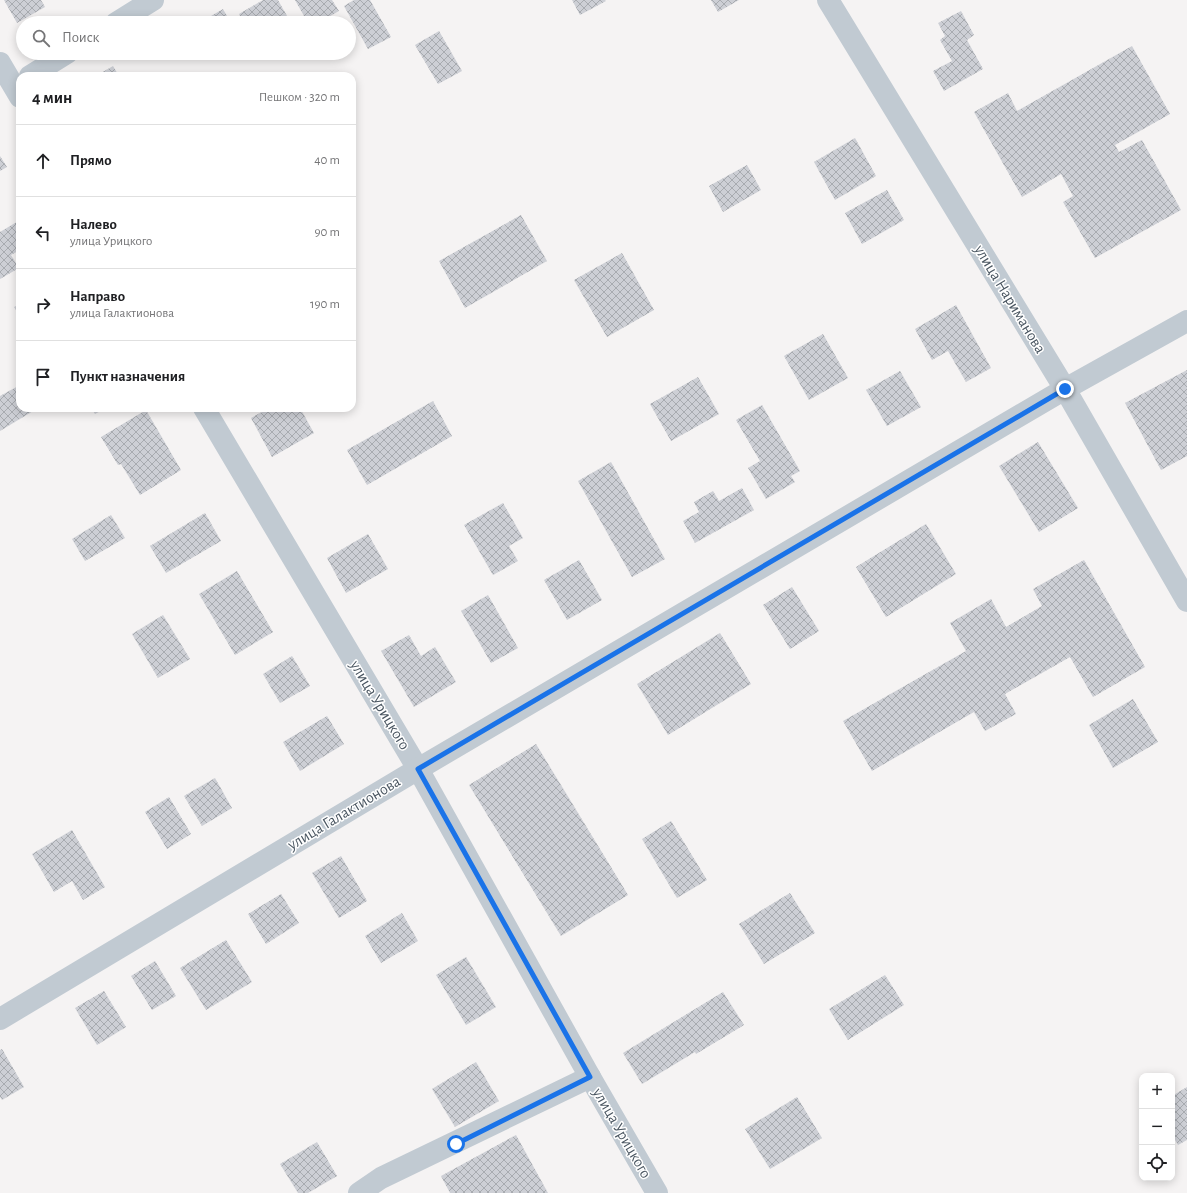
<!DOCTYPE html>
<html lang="ru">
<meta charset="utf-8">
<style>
body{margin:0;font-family:"Alegreya Sans",sans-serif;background:#f6f6f6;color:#202124}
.controls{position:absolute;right:12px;bottom:12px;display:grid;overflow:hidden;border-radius:8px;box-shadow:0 2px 10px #0003}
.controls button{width:36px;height:36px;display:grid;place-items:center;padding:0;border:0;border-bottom:1px solid #e0e0e0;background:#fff;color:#202124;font:20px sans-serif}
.stop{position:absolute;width:12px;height:12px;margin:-9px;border:3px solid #1a73e8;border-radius:50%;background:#fff}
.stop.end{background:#1a73e8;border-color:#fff;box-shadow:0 1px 4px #0008}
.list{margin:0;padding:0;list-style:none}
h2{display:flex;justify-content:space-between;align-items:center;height:52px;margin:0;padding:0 16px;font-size:17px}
h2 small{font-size:13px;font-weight:400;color:#757577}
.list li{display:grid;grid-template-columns:26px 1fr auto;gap:12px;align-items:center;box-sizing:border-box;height:72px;padding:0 16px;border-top:1px solid #e0e0e0}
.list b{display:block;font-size:15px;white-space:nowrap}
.list p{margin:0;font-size:13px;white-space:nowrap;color:#757577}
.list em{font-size:13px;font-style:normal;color:#757577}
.icon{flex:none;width:22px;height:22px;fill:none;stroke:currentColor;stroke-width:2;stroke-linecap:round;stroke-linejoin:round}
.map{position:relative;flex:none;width:1187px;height:1193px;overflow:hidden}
.search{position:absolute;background:#fff;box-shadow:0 2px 10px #0003;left:16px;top:16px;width:340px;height:44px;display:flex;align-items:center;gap:10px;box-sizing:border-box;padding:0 14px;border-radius:22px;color:#757577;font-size:15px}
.panel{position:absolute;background:#fff;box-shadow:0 2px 10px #0003;left:16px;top:72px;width:340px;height:340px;border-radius:12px}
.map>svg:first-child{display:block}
</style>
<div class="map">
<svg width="1187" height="1193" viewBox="0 0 1187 1193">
<defs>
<pattern id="building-cross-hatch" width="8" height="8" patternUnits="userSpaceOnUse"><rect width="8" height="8" fill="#cdcfd5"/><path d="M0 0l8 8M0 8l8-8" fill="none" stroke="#a8abb0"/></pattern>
</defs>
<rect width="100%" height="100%" fill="#f5f3f3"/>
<g fill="url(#building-cross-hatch)">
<polygon points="4,0 41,0 45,7 17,23"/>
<polygon points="263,0 278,0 291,23 244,23 239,14"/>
<polygon points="295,0 332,0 339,11 318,23 308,23"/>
<polygon points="354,0 370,0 391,37 368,49 344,6"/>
<polygon points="572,0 605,0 606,1 580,15"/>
<polygon points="711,0 739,0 718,12"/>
<polygon points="223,9 231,23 199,23"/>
<polygon points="961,11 974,35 967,40 983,69 944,91 933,71 952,61 940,40 945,36 938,23"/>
<polygon points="439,31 462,71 438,84 415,45"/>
<polygon points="1132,46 1170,114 1115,145 1119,152 1142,140 1181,210 1095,258 1063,202 1073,196 1061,174 1022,197 974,112 1008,93 1017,111"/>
<polygon points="215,53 231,53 219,60"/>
<polygon points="113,66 119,76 96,76"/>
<polygon points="855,138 876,176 835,200 814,162"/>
<polygon points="0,156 7,167 0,171"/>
<polygon points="747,165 761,190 723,212 709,186"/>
<polygon points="887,190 904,220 862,244 845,213"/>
<polygon points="521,215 547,261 465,308 439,261"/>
<polygon points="20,220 20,250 11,255 19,268 0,279 0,232"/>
<polygon points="622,253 654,310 607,337 574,280"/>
<polygon points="20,304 20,317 14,307"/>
<polygon points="956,305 991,368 966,382 948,351 932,360 915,329"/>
<polygon points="823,334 848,378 809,400 784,356"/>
<polygon points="1187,370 1187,456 1161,470 1125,403"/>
<polygon points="900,371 921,407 887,426 866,390"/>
<polygon points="698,377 719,414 671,441 650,404"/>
<polygon points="20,385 20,408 38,408 0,431 0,396"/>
<polygon points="433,401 452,436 367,485 347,450"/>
<polygon points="762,405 800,471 791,476 795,482 766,499 748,468 760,461 736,420"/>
<polygon points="91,408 106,408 95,414"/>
<polygon points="269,408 300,408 314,433 272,457 251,418"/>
<polygon points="146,410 181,470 140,495 121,464 118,465 101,437"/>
<polygon points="1038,442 1078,508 1039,532 999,466"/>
<polygon points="611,462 665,559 632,577 578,481"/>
<polygon points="742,488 754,510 695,543 683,521 699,512 694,502 713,491 719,501"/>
<polygon points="503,503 523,538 509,546 518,561 493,575 464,525"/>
<polygon points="205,513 221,541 166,573 150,546"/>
<polygon points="111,515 125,538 85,561 72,539"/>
<polygon points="926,524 956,574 886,617 856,567"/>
<polygon points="368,534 388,569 346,593 327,558"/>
<polygon points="579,560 602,600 567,620 544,580"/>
<polygon points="1084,560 1145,667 1093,697 1070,657 1005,694 1016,714 985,731 974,712 872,771 843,721 966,651 950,623 991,599 1006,627 1042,606 1033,589"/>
<polygon points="237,571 273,632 235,655 199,594"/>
<polygon points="792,587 819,631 790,649 763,605"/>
<polygon points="488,595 518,648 491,663 461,611"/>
<polygon points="163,615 190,659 158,678 132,634"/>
<polygon points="720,633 751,684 668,735 637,684"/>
<polygon points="409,635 421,656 435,647 456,682 414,707 381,651"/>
<polygon points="292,656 310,686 280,703 263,674"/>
<polygon points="1133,699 1158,742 1113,768 1089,725"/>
<polygon points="327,716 344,744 300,771 283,742"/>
<polygon points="536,744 628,895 561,936 469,785"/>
<polygon points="215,778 232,808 202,826 184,796"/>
<polygon points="169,797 191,834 167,849 145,812"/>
<polygon points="671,821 707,880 677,898 642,839"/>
<polygon points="72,830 105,887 83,900 72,881 54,892 32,854"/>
<polygon points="341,856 367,901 339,918 312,873"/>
<polygon points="790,893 815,933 764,964 739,924"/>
<polygon points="281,894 299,923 266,944 248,914"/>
<polygon points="402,913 418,941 381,963 365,936"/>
<polygon points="226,940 252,982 206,1010 180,968"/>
<polygon points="466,957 496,1007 466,1025 436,975"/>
<polygon points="155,961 176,996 152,1010 131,976"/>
<polygon points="885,975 904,1005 848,1040 829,1009"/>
<polygon points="104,991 126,1027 97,1045 75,1008"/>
<polygon points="723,992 744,1025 696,1054 695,1052 642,1084 623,1053"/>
<polygon points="2,1049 24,1087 2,1100 0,1097 0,1050"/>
<polygon points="476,1062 499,1101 455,1127 432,1089"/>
<polygon points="1187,1087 1187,1140 1178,1145 1172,1135 1172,1096"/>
<polygon points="797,1097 822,1138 770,1169 745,1129"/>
<polygon points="516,1135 548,1193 450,1193 441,1176"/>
<polygon points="317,1142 337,1176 308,1193 298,1193 280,1164"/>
</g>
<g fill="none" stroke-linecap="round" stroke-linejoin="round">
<g stroke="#c1cad2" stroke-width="22">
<polyline points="828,0 1065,389 1187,601"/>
<polyline points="116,23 153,0"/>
<polyline points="0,63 20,97"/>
<polyline points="30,76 67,53"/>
<polyline points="204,408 418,769 590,1077 657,1193"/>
<polyline points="0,1019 418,769 1065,389 1187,321"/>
<polyline points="359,1193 381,1178 590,1077"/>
</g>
</g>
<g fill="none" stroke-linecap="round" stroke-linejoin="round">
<polyline stroke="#1a73e8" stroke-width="5" points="456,1144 590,1077 418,769 1065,389"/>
</g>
<g text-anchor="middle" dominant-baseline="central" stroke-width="3" stroke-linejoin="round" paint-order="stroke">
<g font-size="16" fill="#4a5661" stroke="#fff">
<text transform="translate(1010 299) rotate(59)">улица Нариманова</text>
<text transform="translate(380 705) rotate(59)">улица Урицкого</text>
<text transform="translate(344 813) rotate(-31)">улица Галактионова</text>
<text transform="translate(622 1133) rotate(60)">улица Урицкого</text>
</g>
</g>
</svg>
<div class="controls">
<button>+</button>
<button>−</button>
<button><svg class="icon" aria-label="locate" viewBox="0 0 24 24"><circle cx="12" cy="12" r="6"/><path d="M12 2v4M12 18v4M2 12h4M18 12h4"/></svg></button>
</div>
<div class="stop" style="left:456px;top:1144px"></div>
<div class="stop end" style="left:1065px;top:389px"></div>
<div class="search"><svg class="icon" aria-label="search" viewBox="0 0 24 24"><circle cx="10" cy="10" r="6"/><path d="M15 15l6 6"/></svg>Поиск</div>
<section class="panel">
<h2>4 мин<small>Пешком · 320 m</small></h2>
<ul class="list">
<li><svg class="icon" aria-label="ahead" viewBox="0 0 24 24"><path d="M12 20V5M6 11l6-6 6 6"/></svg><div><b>Прямо</b></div><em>40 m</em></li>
<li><svg class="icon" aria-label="left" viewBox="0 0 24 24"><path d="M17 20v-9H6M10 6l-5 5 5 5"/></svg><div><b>Налево</b><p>улица Урицкого</p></div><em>90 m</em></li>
<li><svg class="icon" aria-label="right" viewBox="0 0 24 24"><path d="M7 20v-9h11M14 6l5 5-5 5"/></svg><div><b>Направо</b><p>улица Галактионова</p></div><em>190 m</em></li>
<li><svg class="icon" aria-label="arrive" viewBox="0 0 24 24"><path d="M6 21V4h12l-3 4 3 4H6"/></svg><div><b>Пункт назначения</b></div></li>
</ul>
</section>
</div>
